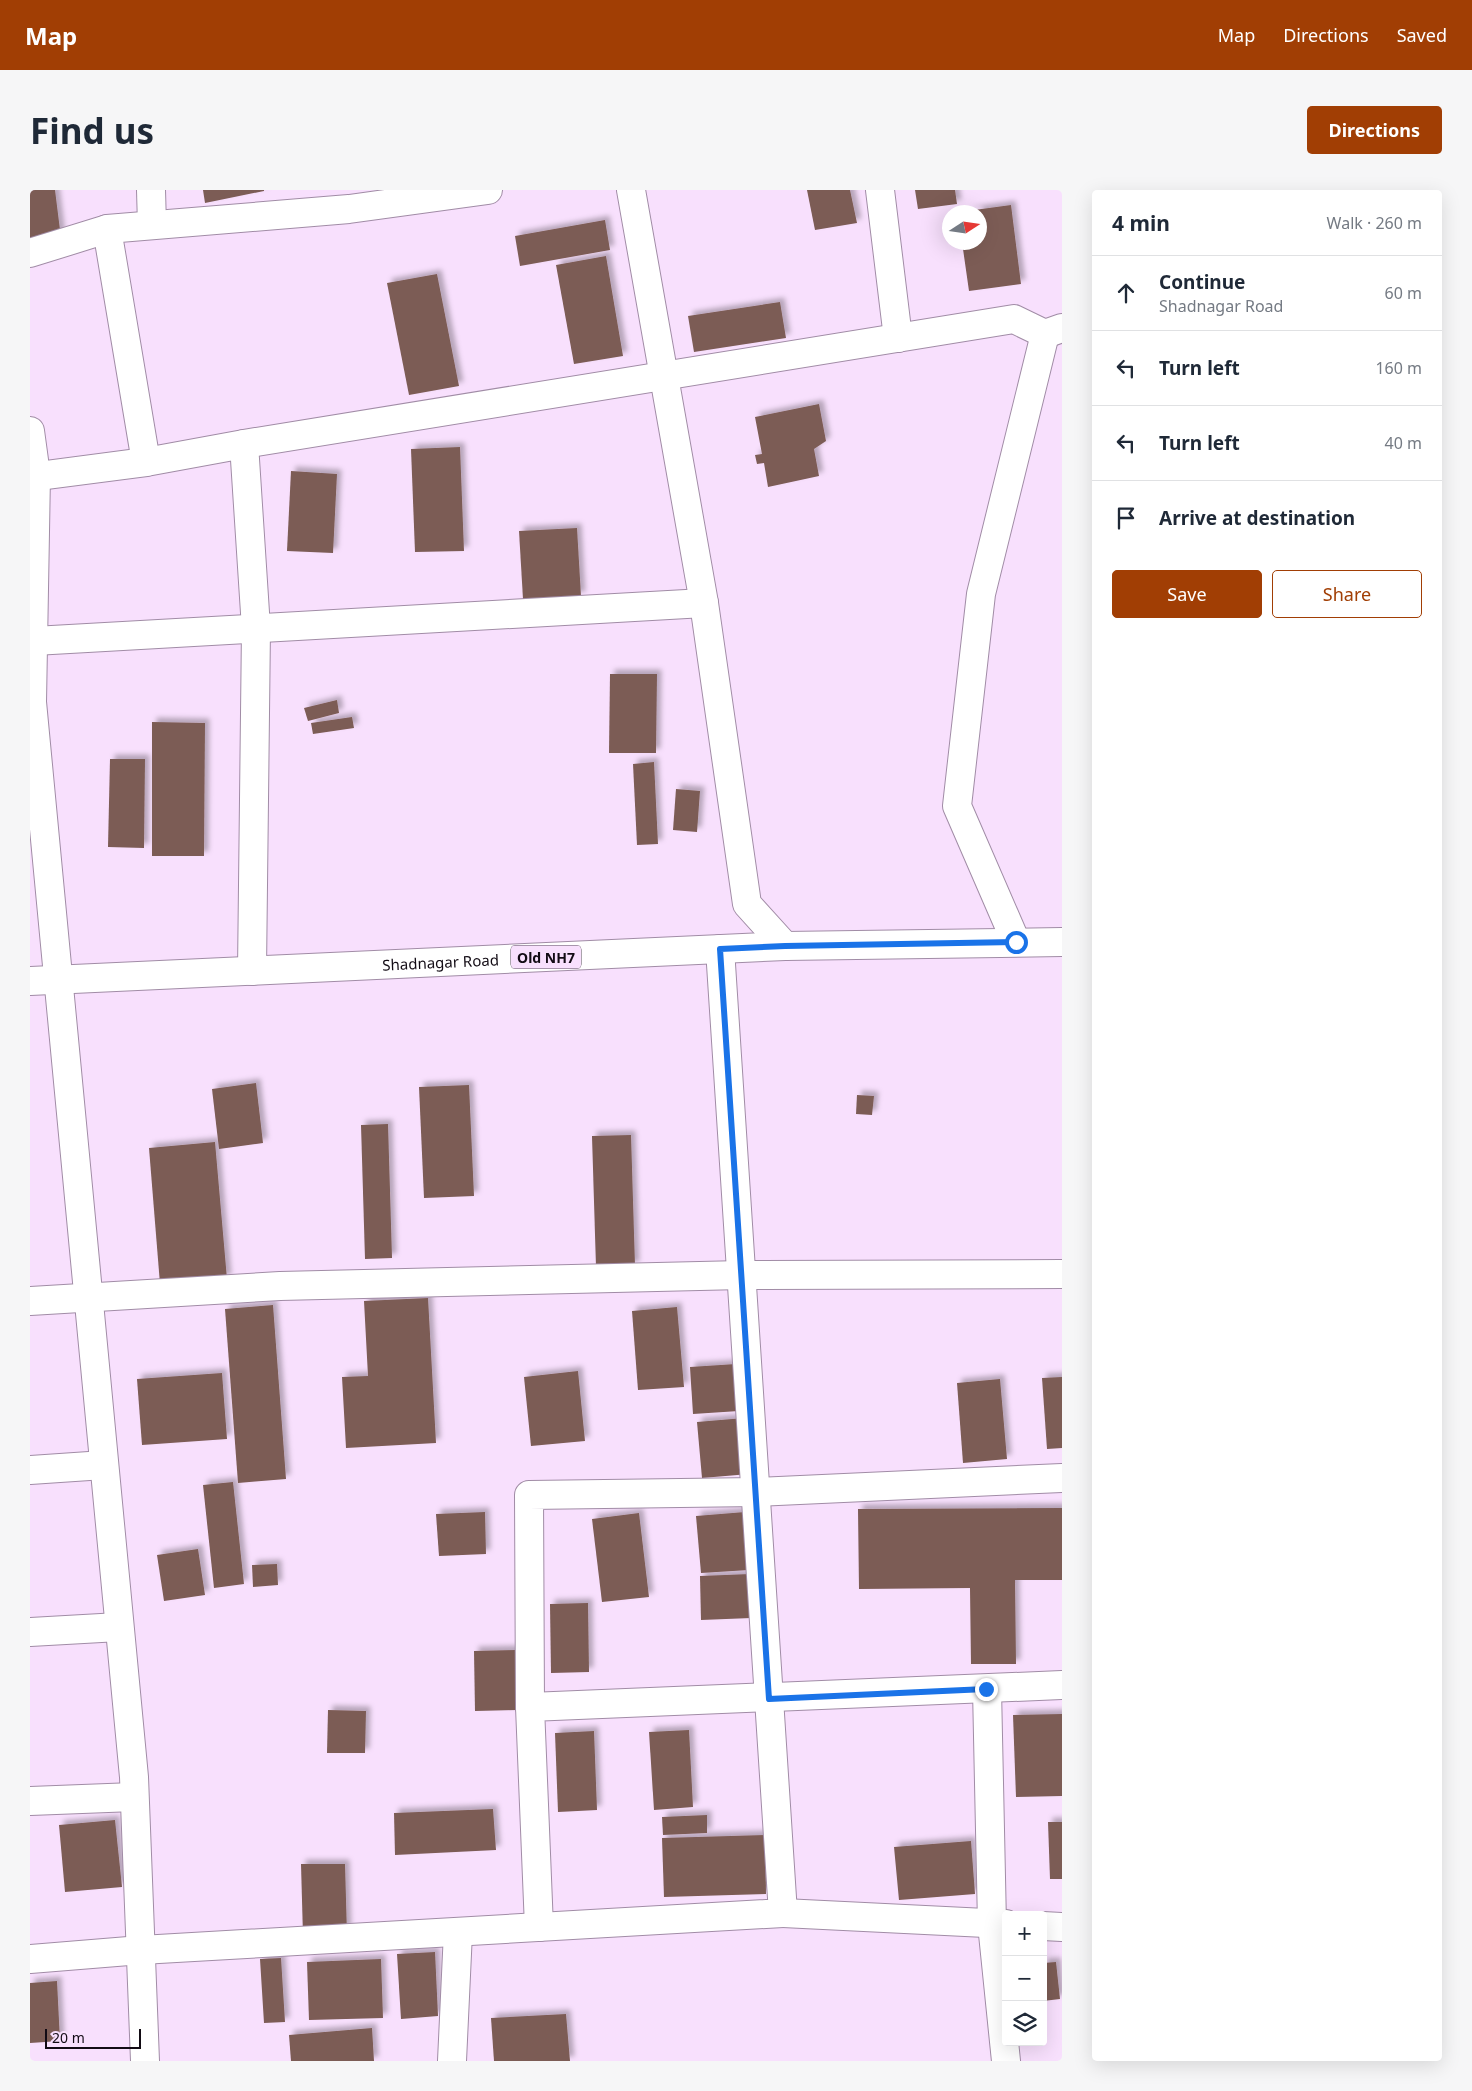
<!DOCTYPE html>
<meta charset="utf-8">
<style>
body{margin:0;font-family:"Noto Sans",sans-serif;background:#f6f6f7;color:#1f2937}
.controls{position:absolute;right:15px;bottom:15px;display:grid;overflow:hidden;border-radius:5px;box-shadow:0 5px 20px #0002}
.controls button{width:45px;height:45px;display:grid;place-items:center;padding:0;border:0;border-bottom:1px solid #e0e1e3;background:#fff;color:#1f2937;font:25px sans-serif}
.compass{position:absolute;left:912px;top:15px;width:45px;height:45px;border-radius:50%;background:#fff;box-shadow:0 5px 20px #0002;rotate:78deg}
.scale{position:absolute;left:15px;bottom:12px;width:96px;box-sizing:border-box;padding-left:5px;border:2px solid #120b14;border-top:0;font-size:14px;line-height:18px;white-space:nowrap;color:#120b14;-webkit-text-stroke:4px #f8e0fd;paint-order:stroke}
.stop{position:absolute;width:15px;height:15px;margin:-11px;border:4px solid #1a73e8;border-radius:50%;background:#fff}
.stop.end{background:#1a73e8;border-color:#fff;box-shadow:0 1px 5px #0008}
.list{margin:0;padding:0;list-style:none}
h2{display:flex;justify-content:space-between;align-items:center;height:65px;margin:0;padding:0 20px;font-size:21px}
h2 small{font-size:16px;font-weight:400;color:#747a83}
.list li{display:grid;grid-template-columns:32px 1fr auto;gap:15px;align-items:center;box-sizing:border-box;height:75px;padding:0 20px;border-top:1px solid #e0e1e3}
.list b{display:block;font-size:19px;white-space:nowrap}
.list p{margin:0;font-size:16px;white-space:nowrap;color:#747a83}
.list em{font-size:16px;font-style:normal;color:#747a83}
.actions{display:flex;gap:10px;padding:15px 20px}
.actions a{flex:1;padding:11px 0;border:1px solid #a13e04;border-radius:5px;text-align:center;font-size:18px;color:#a13e04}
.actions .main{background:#a13e04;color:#fff}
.icon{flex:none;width:28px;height:28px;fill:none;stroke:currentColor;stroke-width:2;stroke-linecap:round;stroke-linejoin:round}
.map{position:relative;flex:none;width:1032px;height:1871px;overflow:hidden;border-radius:5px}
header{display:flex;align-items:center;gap:30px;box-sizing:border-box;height:70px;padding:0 25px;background:#a13e04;color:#fff}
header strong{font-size:24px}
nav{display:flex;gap:28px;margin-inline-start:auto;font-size:18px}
.intro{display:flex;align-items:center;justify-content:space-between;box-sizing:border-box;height:120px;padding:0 30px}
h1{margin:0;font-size:35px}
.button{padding:12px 22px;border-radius:5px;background:#a13e04;color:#fff;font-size:18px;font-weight:700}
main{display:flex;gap:30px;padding:0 30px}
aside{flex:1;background:#fff;border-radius:5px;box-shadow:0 5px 20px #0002}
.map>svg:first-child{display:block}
</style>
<header>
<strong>Map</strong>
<nav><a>Map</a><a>Directions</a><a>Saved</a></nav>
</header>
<div class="intro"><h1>Find us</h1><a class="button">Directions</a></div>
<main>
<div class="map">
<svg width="1032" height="1871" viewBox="0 0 1032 1871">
<defs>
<filter id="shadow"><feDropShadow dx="4.5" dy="-4.5" stdDeviation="2.5" flood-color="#0004"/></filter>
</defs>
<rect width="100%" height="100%" fill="#f8e0fd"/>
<g fill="#7c5b54" filter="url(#shadow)">
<polygon points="0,0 25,0 31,48 0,52"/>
<polygon points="173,0 234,0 234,1 175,13"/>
<polygon points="777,0 820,0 827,33 785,40"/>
<polygon points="885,0 925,0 927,14 888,19"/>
<polygon points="981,15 991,94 939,101 932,52 949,52 949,22 937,21"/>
<polygon points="575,30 580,60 490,76 485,46"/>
<polygon points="576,66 593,166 544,174 526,75"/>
<polygon points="407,84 429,196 379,205 357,93"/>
<polygon points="750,112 756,148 664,162 658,126"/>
<polygon points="789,214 796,251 784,259 789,286 738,297 734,273 727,274 725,265 732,264 725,227"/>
<polygon points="430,257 434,361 385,362 381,259"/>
<polygon points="261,281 307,284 303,363 257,361"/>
<polygon points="547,338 551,406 493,409 489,341"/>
<polygon points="580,484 627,484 626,563 579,563"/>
<polygon points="307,510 309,523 278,531 274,518"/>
<polygon points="322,527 324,538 283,544 281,533"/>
<polygon points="122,532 175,533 174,666 122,666"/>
<polygon points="80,569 115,569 114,658 78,657"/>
<polygon points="624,572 628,654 607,655 603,574"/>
<polygon points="646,599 670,601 667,642 643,640"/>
<polygon points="226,893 233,953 189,959 182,899"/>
<polygon points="439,895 444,1006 394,1008 389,897"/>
<polygon points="827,905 844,906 842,925 826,924"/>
<polygon points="358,934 362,1068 335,1069 331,935"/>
<polygon points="601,945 605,1076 566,1077 562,946"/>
<polygon points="185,952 197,1089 130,1094 119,958"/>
<polygon points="398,1108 406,1253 316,1258 312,1187 338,1186 334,1111"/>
<polygon points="243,1115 256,1289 208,1293 195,1119"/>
<polygon points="647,1117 654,1197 608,1200 602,1121"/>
<polygon points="706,1174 709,1221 663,1224 660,1177"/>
<polygon points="548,1181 555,1251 501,1256 494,1187"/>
<polygon points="192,1183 197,1249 112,1255 107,1189"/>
<polygon points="1032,1187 1032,1258 1017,1259 1012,1188"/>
<polygon points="970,1189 977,1269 933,1273 927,1193"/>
<polygon points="714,1228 719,1284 672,1288 667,1232"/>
<polygon points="203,1292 214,1394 184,1398 173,1295"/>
<polygon points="1032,1318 1032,1390 985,1390 986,1474 941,1474 940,1398 829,1399 828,1319"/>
<polygon points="455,1322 456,1364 409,1366 406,1324"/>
<polygon points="715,1322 719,1380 671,1383 666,1326"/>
<polygon points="609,1323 619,1407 572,1412 562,1329"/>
<polygon points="168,1359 175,1405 134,1411 127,1365"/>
<polygon points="247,1374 248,1395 223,1397 222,1375"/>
<polygon points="720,1384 721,1428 671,1430 670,1386"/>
<polygon points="558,1413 559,1482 521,1483 520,1414"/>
<polygon points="486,1460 488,1520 445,1521 444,1461"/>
<polygon points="298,1520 336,1521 335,1563 297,1563"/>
<polygon points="1032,1524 1032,1606 986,1607 983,1525"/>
<polygon points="659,1540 663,1617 624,1620 619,1542"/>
<polygon points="564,1541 567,1620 528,1622 525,1543"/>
<polygon points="463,1619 466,1660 365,1665 364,1623"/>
<polygon points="677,1625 677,1643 633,1645 632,1627"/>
<polygon points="85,1630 92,1697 35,1702 29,1635"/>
<polygon points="1018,1632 1032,1632 1032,1689 1020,1689"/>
<polygon points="735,1645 736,1704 634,1707 632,1648"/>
<polygon points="941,1651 945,1704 869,1710 864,1657"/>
<polygon points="271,1674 315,1674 317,1745 273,1746"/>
<polygon points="405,1762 408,1826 371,1829 367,1764"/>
<polygon points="251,1768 255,1832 234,1833 230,1769"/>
<polygon points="351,1769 353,1828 279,1830 277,1772"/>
<polygon points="1026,1772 1030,1809 1013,1811 1013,1773"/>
<polygon points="27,1791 30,1851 0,1853 0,1793"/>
<polygon points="536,1824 540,1871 464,1871 461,1828"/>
<polygon points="342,1838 344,1871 261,1871 259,1845"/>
</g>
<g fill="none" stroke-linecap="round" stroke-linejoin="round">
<g stroke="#a18ca6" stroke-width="30">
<g id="minor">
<polyline points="121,0 122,35"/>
<polyline points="601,0 674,413 717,714 755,756"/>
<polyline points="850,0 868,148"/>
<polyline points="0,63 77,39"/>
<polyline points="0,241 6,285 2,512 104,1587 115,1871"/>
<polyline points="214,254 226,438 222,781"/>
<polyline points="116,272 77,39 319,19 458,0"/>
<polyline points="0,287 116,272 214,254 984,129 1015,144 1032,138"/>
<polyline points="4,451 674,413"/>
<polyline points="986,752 927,616 951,404 1015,144"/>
<polyline points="0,1111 250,1096 712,1085 1032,1084"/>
<polyline points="0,1280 74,1275"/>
<polyline points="0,1442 89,1437"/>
<polyline points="957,1499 962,1734 976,1871"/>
<polyline points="500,1517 499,1305 726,1302 1032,1288"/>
<polyline points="0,1611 104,1607"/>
<polyline points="753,1723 976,1734"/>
<polyline points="1013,1736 1032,1737"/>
<polyline points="509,1737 500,1517 1032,1495"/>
<polyline points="0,1769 111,1760 753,1723 690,759"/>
<polyline points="422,1871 428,1742"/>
</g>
</g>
<g stroke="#a18ca6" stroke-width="30">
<g id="major">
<path id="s1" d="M0 791 755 756 1032 752"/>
</g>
</g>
<use href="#minor" stroke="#fff" stroke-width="28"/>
<use href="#major" stroke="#fff" stroke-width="28"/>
</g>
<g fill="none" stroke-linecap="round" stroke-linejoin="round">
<polyline stroke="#1a73e8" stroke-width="6" points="956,1499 739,1509 690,759 755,756 986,752"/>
</g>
<g text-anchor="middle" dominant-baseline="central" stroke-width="4.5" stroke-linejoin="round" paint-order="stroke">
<rect fill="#f8e0fd" stroke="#574b5a" stroke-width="1" x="481" y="755.5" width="70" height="23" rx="4"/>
<g font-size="14" font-weight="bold" fill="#120b14">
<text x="516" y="767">Old NH7</text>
</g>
<g font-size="15" fill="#120b14" stroke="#f8e0fd">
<text stroke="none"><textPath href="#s1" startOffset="411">Shadnagar Road</textPath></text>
</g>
</g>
</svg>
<div class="controls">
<button>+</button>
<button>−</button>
<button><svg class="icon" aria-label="layers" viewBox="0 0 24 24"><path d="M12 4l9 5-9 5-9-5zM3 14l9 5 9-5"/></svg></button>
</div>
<svg class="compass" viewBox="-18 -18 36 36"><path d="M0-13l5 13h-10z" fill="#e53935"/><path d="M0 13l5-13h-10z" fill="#747a83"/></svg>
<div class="scale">20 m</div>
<div class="stop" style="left:986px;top:752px"></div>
<div class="stop end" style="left:956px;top:1499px"></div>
</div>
<aside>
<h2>4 min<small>Walk · 260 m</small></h2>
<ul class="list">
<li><svg class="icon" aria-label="ahead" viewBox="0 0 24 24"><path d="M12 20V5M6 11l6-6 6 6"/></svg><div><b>Continue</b><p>Shadnagar Road</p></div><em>60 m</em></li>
<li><svg class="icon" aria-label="left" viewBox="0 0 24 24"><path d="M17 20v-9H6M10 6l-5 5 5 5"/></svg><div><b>Turn left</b></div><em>160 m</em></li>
<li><svg class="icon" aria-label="left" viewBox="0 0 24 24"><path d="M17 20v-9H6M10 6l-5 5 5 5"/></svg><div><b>Turn left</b></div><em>40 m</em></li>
<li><svg class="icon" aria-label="arrive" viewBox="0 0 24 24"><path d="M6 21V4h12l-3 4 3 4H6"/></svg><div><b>Arrive at destination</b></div></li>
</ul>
<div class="actions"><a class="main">Save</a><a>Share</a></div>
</aside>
</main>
